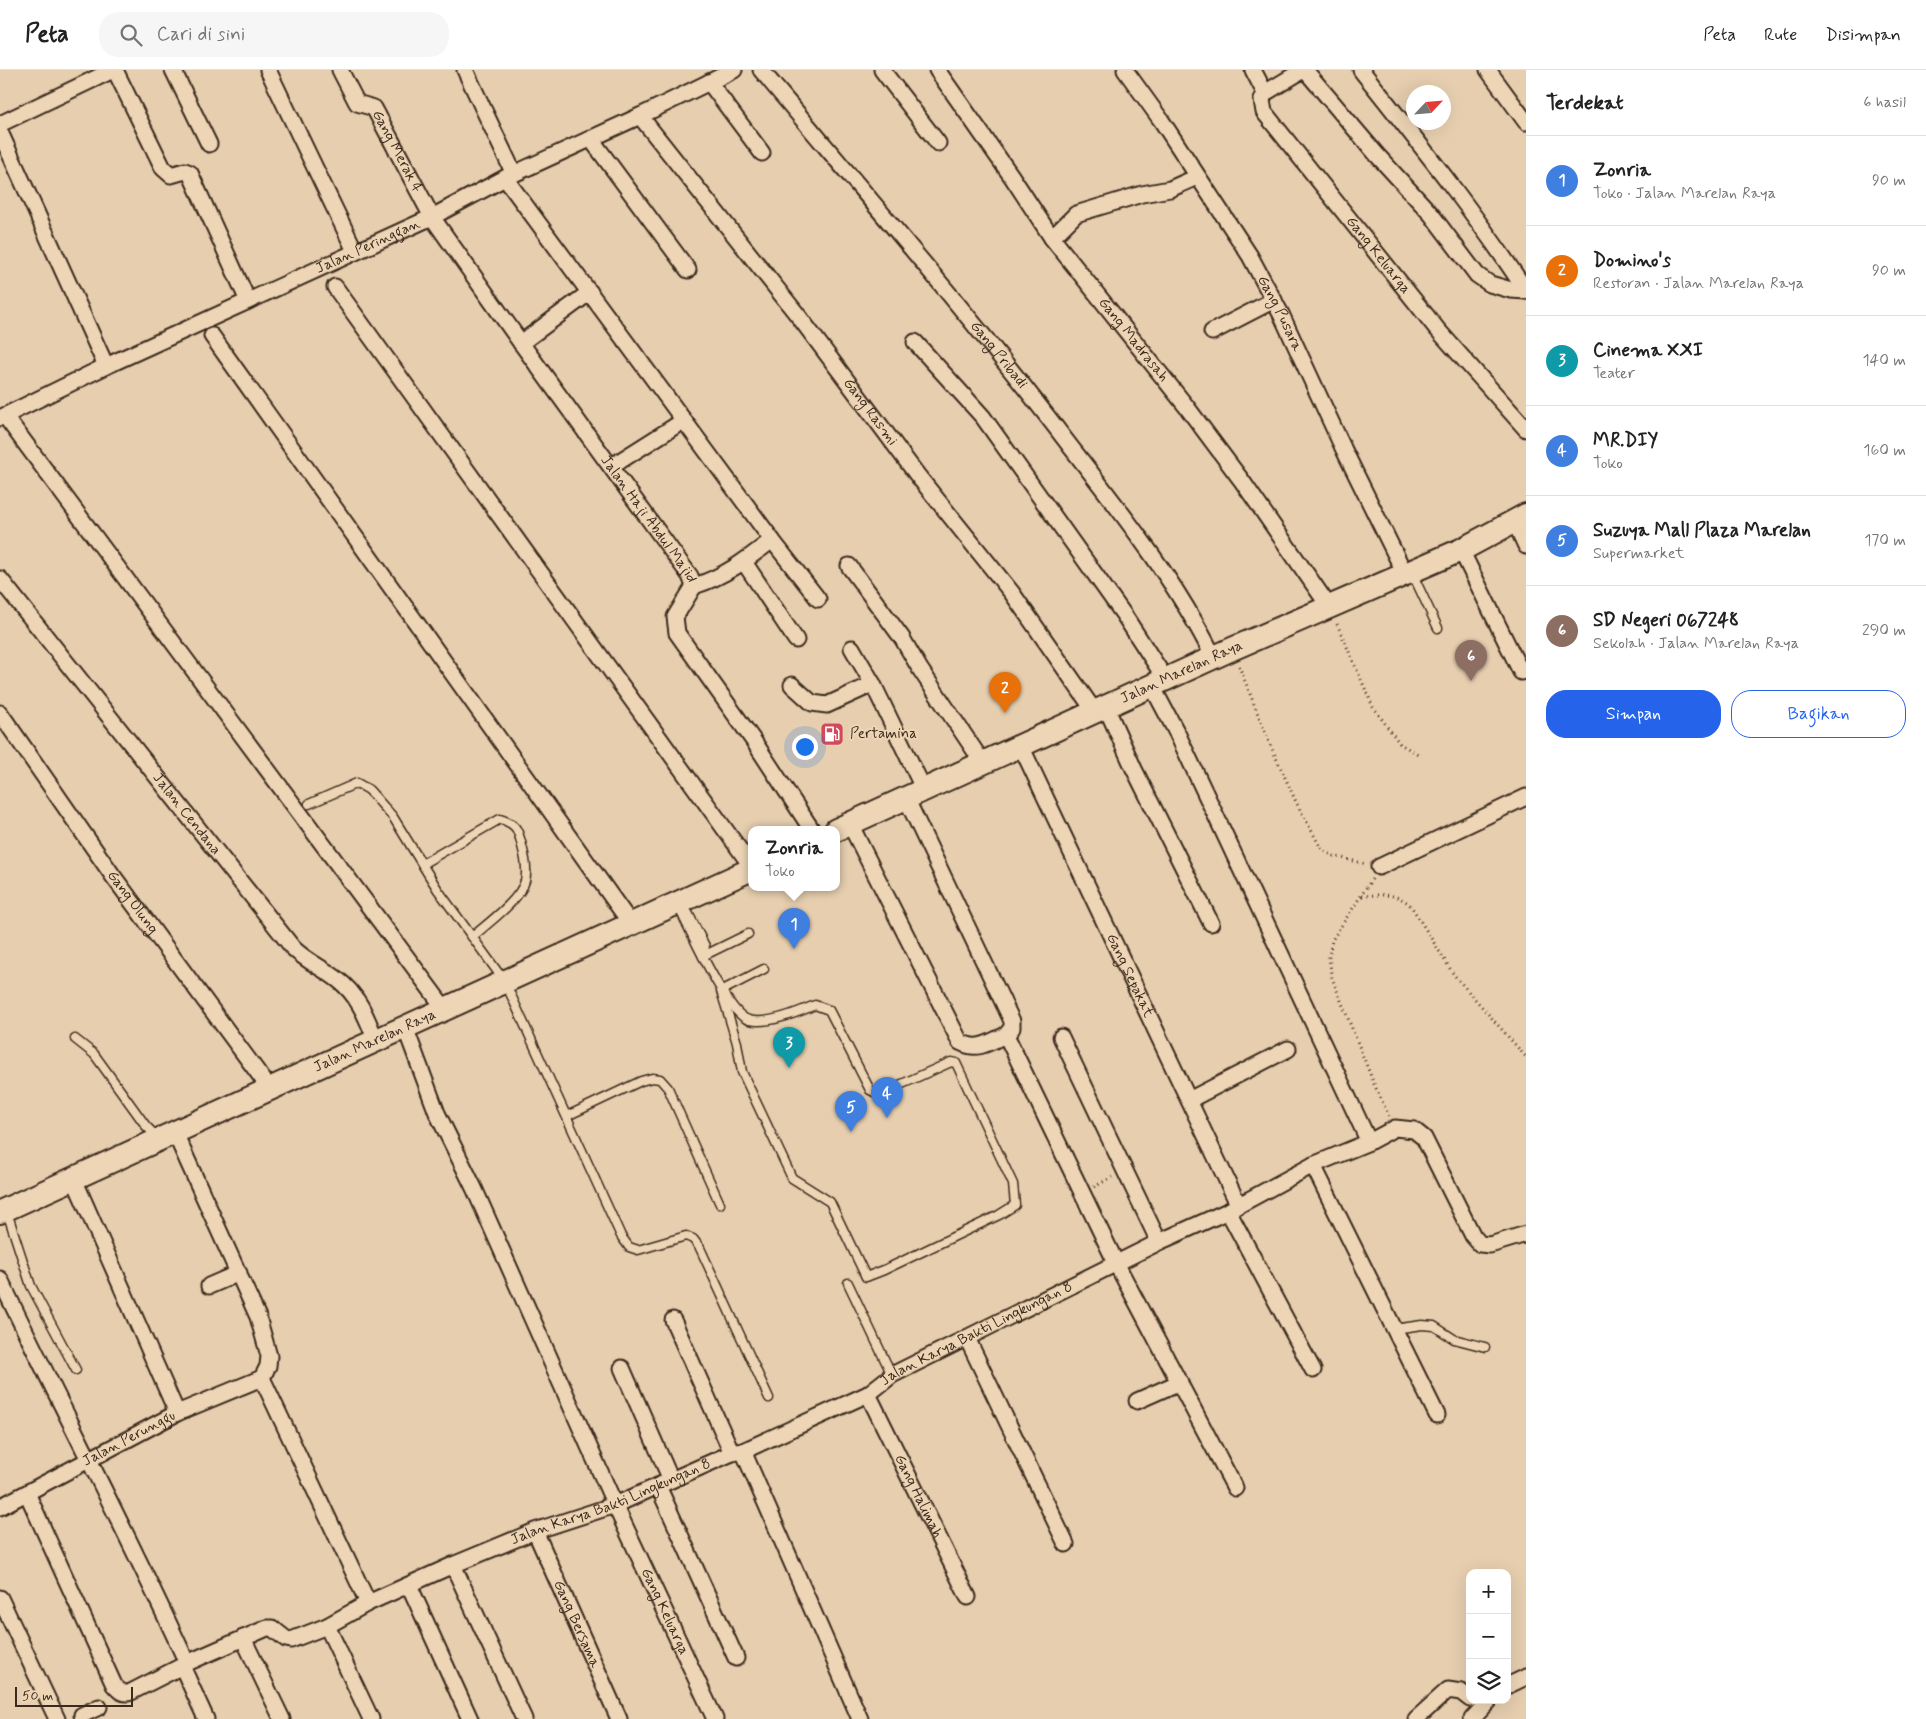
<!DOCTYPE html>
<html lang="id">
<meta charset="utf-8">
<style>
body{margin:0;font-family:Mynerve,sans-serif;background:#f6f6f6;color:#222}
.controls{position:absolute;right:15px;bottom:15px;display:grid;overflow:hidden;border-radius:10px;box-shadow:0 5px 20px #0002}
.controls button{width:45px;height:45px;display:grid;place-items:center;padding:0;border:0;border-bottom:1px solid #e0e0e0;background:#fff;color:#222;font:25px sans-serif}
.compass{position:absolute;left:1406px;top:15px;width:45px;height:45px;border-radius:50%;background:#fff;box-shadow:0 5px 20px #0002;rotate:64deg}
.scale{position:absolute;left:15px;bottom:12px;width:118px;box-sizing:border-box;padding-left:5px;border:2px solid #3b2a1e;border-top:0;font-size:14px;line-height:18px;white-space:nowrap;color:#3b2a1e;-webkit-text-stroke:4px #edd5b5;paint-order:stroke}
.you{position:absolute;left:804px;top:676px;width:18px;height:18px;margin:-12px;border:4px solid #fff;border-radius:50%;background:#1a73e8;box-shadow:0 0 0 8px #1a73e833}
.badge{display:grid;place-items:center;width:32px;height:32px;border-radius:50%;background:#2563eb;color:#fff;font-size:16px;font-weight:700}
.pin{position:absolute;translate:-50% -41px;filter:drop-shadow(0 1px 2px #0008)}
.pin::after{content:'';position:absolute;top:26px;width:18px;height:15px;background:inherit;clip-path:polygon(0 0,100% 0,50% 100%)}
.popup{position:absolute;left:748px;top:756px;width:92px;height:65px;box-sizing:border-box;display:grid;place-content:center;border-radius:10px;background:#fff;filter:drop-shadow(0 1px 4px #0005);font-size:16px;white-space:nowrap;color:#767676}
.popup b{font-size:19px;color:#222}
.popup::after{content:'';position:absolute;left:50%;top:100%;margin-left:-10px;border:10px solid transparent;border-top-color:#fff}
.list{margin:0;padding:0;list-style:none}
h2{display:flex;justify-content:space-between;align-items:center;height:65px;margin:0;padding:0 20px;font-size:21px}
h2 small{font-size:16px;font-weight:400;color:#767676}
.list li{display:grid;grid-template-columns:32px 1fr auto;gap:15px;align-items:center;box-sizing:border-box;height:90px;padding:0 20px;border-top:1px solid #e0e0e0}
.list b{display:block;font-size:19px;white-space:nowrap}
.list p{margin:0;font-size:16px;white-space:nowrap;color:#767676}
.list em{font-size:16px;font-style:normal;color:#767676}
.actions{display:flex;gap:10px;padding:15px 20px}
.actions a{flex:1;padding:11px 0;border:1px solid #2563eb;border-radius:20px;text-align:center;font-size:18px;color:#2563eb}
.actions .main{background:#2563eb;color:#fff}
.icon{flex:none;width:28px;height:28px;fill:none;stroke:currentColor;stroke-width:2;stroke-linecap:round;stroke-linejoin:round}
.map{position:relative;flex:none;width:1526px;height:1649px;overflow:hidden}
header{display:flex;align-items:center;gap:30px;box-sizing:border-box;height:70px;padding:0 25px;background:#fff;border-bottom:1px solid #e0e0e0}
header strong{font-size:24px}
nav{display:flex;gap:28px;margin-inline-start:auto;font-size:18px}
.search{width:350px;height:45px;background:#f6f6f6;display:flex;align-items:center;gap:12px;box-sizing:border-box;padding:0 18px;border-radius:20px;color:#767676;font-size:19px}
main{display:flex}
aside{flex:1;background:#fff}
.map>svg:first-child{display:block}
</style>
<header>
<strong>Peta</strong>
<div class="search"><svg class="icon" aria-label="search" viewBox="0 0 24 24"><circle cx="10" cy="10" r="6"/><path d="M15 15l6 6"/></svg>Cari di sini</div>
<nav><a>Peta</a><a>Rute</a><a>Disimpan</a></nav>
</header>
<main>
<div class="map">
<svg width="1526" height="1649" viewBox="0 0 1526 1649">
<rect width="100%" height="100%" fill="#e6ceaf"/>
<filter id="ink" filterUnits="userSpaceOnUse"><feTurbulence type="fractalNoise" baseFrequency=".02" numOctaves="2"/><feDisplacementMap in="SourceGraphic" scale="10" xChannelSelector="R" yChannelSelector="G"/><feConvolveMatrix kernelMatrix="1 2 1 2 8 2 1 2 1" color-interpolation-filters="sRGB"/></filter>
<g filter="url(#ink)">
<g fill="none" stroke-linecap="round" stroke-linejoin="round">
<g stroke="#3b2a1e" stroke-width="11">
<g id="lane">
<polyline points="1412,503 1438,558"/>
<polyline points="309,734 357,713 369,720 393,747 438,820 505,912 621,1166 629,1177 638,1180 686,1166 693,1169 700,1178 769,1328"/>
<path d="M422 794 500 749C517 754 518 760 522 776 525 787 528 800 525 811 520 830 487 854 472 867"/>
<polyline points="683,833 705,876 703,886"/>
<path d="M677 834C689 857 727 945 749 950 767 955 799 942 815 935L829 940 870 1020 876 1023 893 1018 951 992 956 993 1013 1114 1015 1135 999 1145 884 1200 866 1207 830 1132 792 1108 742 1002 737 973 721 921 764 899"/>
<polyline points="703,886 748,864"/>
<polyline points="75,969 94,984 146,1056 157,1067"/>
<polyline points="567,1046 641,1011 652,1008 660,1009 668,1018 720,1134"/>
<polyline points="7,1142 31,1216 76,1300"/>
<polyline points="848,1213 892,1305"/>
<polyline points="1394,1259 1422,1255 1434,1256 1454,1269 1485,1277"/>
</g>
</g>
<g stroke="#3b2a1e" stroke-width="19">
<g id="street">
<polyline points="115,0 163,98 171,105 185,101 190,103 248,231"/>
<polyline points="173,0 209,74"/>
<polyline points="268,0 355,181"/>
<path id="s1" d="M340 0 357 33 374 38 432 147 521 273 690 506 694 516 675 547 677 563 753 670 812 760"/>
<polyline points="465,0 514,104"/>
<path id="s2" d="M761 0C865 124 972 247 1070 376 1122 443 1176 511 1214 588"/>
<polyline points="882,0 938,73"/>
<path id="s3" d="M937 0 1012 107 1052 168 1186 336 1242 411 1330 538"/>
<path id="s4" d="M1125 0 1161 50 1250 186 1281 244 1344 380 1405 504"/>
<path id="s5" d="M1253 0 1265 23 1262 30 1264 42 1437 259 1526 359"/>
<polyline points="1305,0 1377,85 1431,144 1477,205 1490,214 1511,220 1526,221"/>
<path d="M1361 0C1418 72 1476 144 1526 221"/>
<polyline points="1488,0 1526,52"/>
<polyline points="709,12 762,83"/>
<polyline points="1265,23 1303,0"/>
<path id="s6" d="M640 46 800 248 918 406 1012 523 1095 642"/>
<polyline points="0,54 113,0"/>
<polyline points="0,62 106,296"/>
<polyline points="591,69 688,200"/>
<path d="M505 108 772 470C748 489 724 507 694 516"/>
<polyline points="1052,168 1076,144 1142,124 1170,119 1197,107"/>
<polyline points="335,217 752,797"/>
<polyline points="1212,262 1274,230"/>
<polyline points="212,266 631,854"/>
<polyline points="915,272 983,347 1124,545 1166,610"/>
<polyline points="521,273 590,222"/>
<polyline points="5,346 445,939"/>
<path id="s7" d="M0 348 106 296 432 147 505 108 640 46 734 0"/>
<polyline points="612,396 683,351"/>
<polyline points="1514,450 1526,476"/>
<polyline points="772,470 818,529"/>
<polyline points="1461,480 1521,602"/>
<polyline points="744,492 796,570"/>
<polyline points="849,496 902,568 920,599 983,693"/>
<path id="s8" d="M0 509 293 878C306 891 323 898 337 909 358 924 367 948 376 971"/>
<polyline points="852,578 873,614 924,720"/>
<polyline points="792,615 812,633 827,635 873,614"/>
<polyline points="1152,616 1177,663 1369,1072"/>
<polyline points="1106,637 1134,699 1211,853"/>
<path id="s9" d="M0 643 113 806 270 1019"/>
<path id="s10" d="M1021 676 1238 1134"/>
<polyline points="906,728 1012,951 1012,958 1006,965"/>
<path d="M850 754 960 972C979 982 988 972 1006 965L1116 1193 1235 1418"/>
<polyline points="1379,797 1526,727"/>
<path id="s11" d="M405 957 437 1043 474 1118 615 1435 715 1649"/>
<polyline points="1061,967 1159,1172"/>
<polyline points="1189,1030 1288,979"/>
<polyline points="175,1063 258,1247 269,1286 268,1296 262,1308"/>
<polyline points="1313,1095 1437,1345"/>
<polyline points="74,1109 177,1343"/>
<polyline points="1228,1141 1313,1300"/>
<path d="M0 1209C61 1337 128 1463 187 1593"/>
<polyline points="209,1216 239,1203"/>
<polyline points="673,1250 732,1383"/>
<polyline points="967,1268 1066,1474"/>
<polyline points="622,1298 671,1410"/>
<polyline points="262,1308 368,1533"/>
<path id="s12" d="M868 1324 968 1527"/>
<polyline points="1137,1331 1180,1312"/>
<polyline points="743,1381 860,1649"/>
<polyline points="658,1416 736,1588"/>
<path d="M27 1423 114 1615C119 1621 123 1625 131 1622L182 1596"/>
<path id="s13" d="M0 1437 177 1343 262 1308"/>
<path id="s14" d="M535 1461 619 1649"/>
<polyline points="453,1495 524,1649"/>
<polyline points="409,1515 470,1649"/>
<polyline points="0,1528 57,1649"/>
<polyline points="327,1556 371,1649"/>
<polyline points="243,1568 282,1649"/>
<polyline points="1507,1616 1526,1607"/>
<polyline points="82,1645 99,1637"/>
<path id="s15" d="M206 1649 182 1596 187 1593 267 1558H272L286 1569 291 1570 327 1556 368 1533 453 1495 535 1461 615 1435 732 1383 743 1381 868 1324 892 1305 1159 1172 1228 1141 1313 1095 1369 1072 1395 1058 1414 1060 1424 1068 1473 1166 1480 1174 1490 1175 1526 1164"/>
<polyline points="1416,1649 1448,1620 1461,1622 1470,1629"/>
<polyline points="1472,1649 1490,1630"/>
</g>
</g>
<g stroke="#3b2a1e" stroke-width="26">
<g id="primary">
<path id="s16" d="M836 760 1232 579 1461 480 1526 445"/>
<path id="s17" d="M0 1142 752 799"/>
</g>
</g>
<g stroke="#3b2a1e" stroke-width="3" stroke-dasharray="1 4" stroke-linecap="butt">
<polyline points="1337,554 1373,637 1400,674 1418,684"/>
<polyline points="1239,596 1269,672 1297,734 1322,780 1334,786 1366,794"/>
<polyline points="1372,809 1332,870 1329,887 1332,908 1374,1014 1389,1046"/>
<path d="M1362 826C1381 825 1397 822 1411 836L1454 905 1526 987"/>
<polyline points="1094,1117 1112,1107"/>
</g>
<use href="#lane" stroke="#edd5b5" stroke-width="8"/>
<use href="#street" stroke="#edd5b5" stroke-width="15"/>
<use href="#primary" stroke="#edd5b5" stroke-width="22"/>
</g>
</g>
<defs>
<g id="fuel-square" transform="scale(1.25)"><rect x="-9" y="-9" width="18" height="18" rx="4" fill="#d1495b" stroke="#edd5b5"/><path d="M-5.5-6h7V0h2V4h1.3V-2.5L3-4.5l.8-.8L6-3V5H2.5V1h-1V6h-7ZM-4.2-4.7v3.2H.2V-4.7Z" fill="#fff"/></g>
</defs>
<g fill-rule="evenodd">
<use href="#fuel-square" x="832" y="664"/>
</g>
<g text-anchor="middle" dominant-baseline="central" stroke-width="4" stroke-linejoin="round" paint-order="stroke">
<g font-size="15" fill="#3b2a1e" stroke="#edd5b5">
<text stroke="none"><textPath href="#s1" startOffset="104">Gang Merak 4</textPath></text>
<text stroke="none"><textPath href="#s7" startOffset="406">Jalan Peringgan</textPath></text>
<text stroke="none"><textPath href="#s5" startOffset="229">Gang Keluarga</textPath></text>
<text stroke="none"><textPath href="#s4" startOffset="289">Gang Pusara</textPath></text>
<text stroke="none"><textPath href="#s3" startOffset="334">Gang Madrasah</textPath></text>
<text stroke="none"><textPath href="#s2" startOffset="371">Gang Pribadi</textPath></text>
<text stroke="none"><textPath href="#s6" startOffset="375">Gang Rasmi</textPath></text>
<text stroke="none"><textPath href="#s1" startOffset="550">Jalan Haji Abdul Majid</textPath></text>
<text stroke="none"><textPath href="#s16" startOffset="380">Jalan Marelan Raya</textPath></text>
<text stroke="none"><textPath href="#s8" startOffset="300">Jalan Cendana</textPath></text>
<text stroke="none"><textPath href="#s9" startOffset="231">Gang Ulung</textPath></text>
<text stroke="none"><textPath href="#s10" startOffset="254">Gang Sepakat</textPath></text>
<text stroke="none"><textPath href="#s17" startOffset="412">Jalan Marelan Raya</textPath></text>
<text stroke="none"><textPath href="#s15" startOffset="932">Jalan Karya Bakti Lingkungan 8</textPath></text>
<text stroke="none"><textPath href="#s13" startOffset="146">Jalan Perunggu</textPath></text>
<text stroke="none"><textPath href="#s12" startOffset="114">Gang Halimah</textPath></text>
<text stroke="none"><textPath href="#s15" startOffset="528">Jalan Karya Bakti Lingkungan 8</textPath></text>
<text stroke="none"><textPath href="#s11" startOffset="640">Gang Keluarga</textPath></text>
<text stroke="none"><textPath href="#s14" startOffset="102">Gang Bersama</textPath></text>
</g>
<g font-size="15" fill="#3b2a1e" stroke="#edd5b5" text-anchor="start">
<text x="850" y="664">Pertamina</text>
</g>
</g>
</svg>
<div class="controls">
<button>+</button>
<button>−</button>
<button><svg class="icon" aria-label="layers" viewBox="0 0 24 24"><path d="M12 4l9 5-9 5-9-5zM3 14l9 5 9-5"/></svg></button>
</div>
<svg class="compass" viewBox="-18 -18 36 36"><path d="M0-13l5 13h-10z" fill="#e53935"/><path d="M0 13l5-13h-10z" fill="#767676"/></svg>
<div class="scale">50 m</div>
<div class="you"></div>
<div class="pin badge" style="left:794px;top:879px;background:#3f7fe0">1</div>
<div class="popup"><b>Zonria</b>Toko</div>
<div class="pin badge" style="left:1005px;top:643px;background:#e8710a">2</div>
<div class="pin badge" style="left:789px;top:998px;background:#0f9aa8">3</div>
<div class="pin badge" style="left:887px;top:1048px;background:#3f7fe0">4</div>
<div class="pin badge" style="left:851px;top:1062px;background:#3f7fe0">5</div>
<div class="pin badge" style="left:1471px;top:611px;background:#8d6e63">6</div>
</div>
<aside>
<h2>Terdekat<small>6 hasil</small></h2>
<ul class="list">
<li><span class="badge" style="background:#3f7fe0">1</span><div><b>Zonria</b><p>Toko · Jalan Marelan Raya</p></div><em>90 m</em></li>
<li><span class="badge" style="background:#e8710a">2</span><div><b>Domino's</b><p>Restoran · Jalan Marelan Raya</p></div><em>90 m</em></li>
<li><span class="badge" style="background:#0f9aa8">3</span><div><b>Cinema XXI</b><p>Teater</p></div><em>140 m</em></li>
<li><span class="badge" style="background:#3f7fe0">4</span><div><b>MR.DIY</b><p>Toko</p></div><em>160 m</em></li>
<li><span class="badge" style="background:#3f7fe0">5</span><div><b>Suzuya Mall Plaza Marelan</b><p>Supermarket</p></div><em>170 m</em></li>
<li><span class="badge" style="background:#8d6e63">6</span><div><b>SD Negeri 067248</b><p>Sekolah · Jalan Marelan Raya</p></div><em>290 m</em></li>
</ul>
<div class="actions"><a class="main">Simpan</a><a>Bagikan</a></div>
</aside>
</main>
